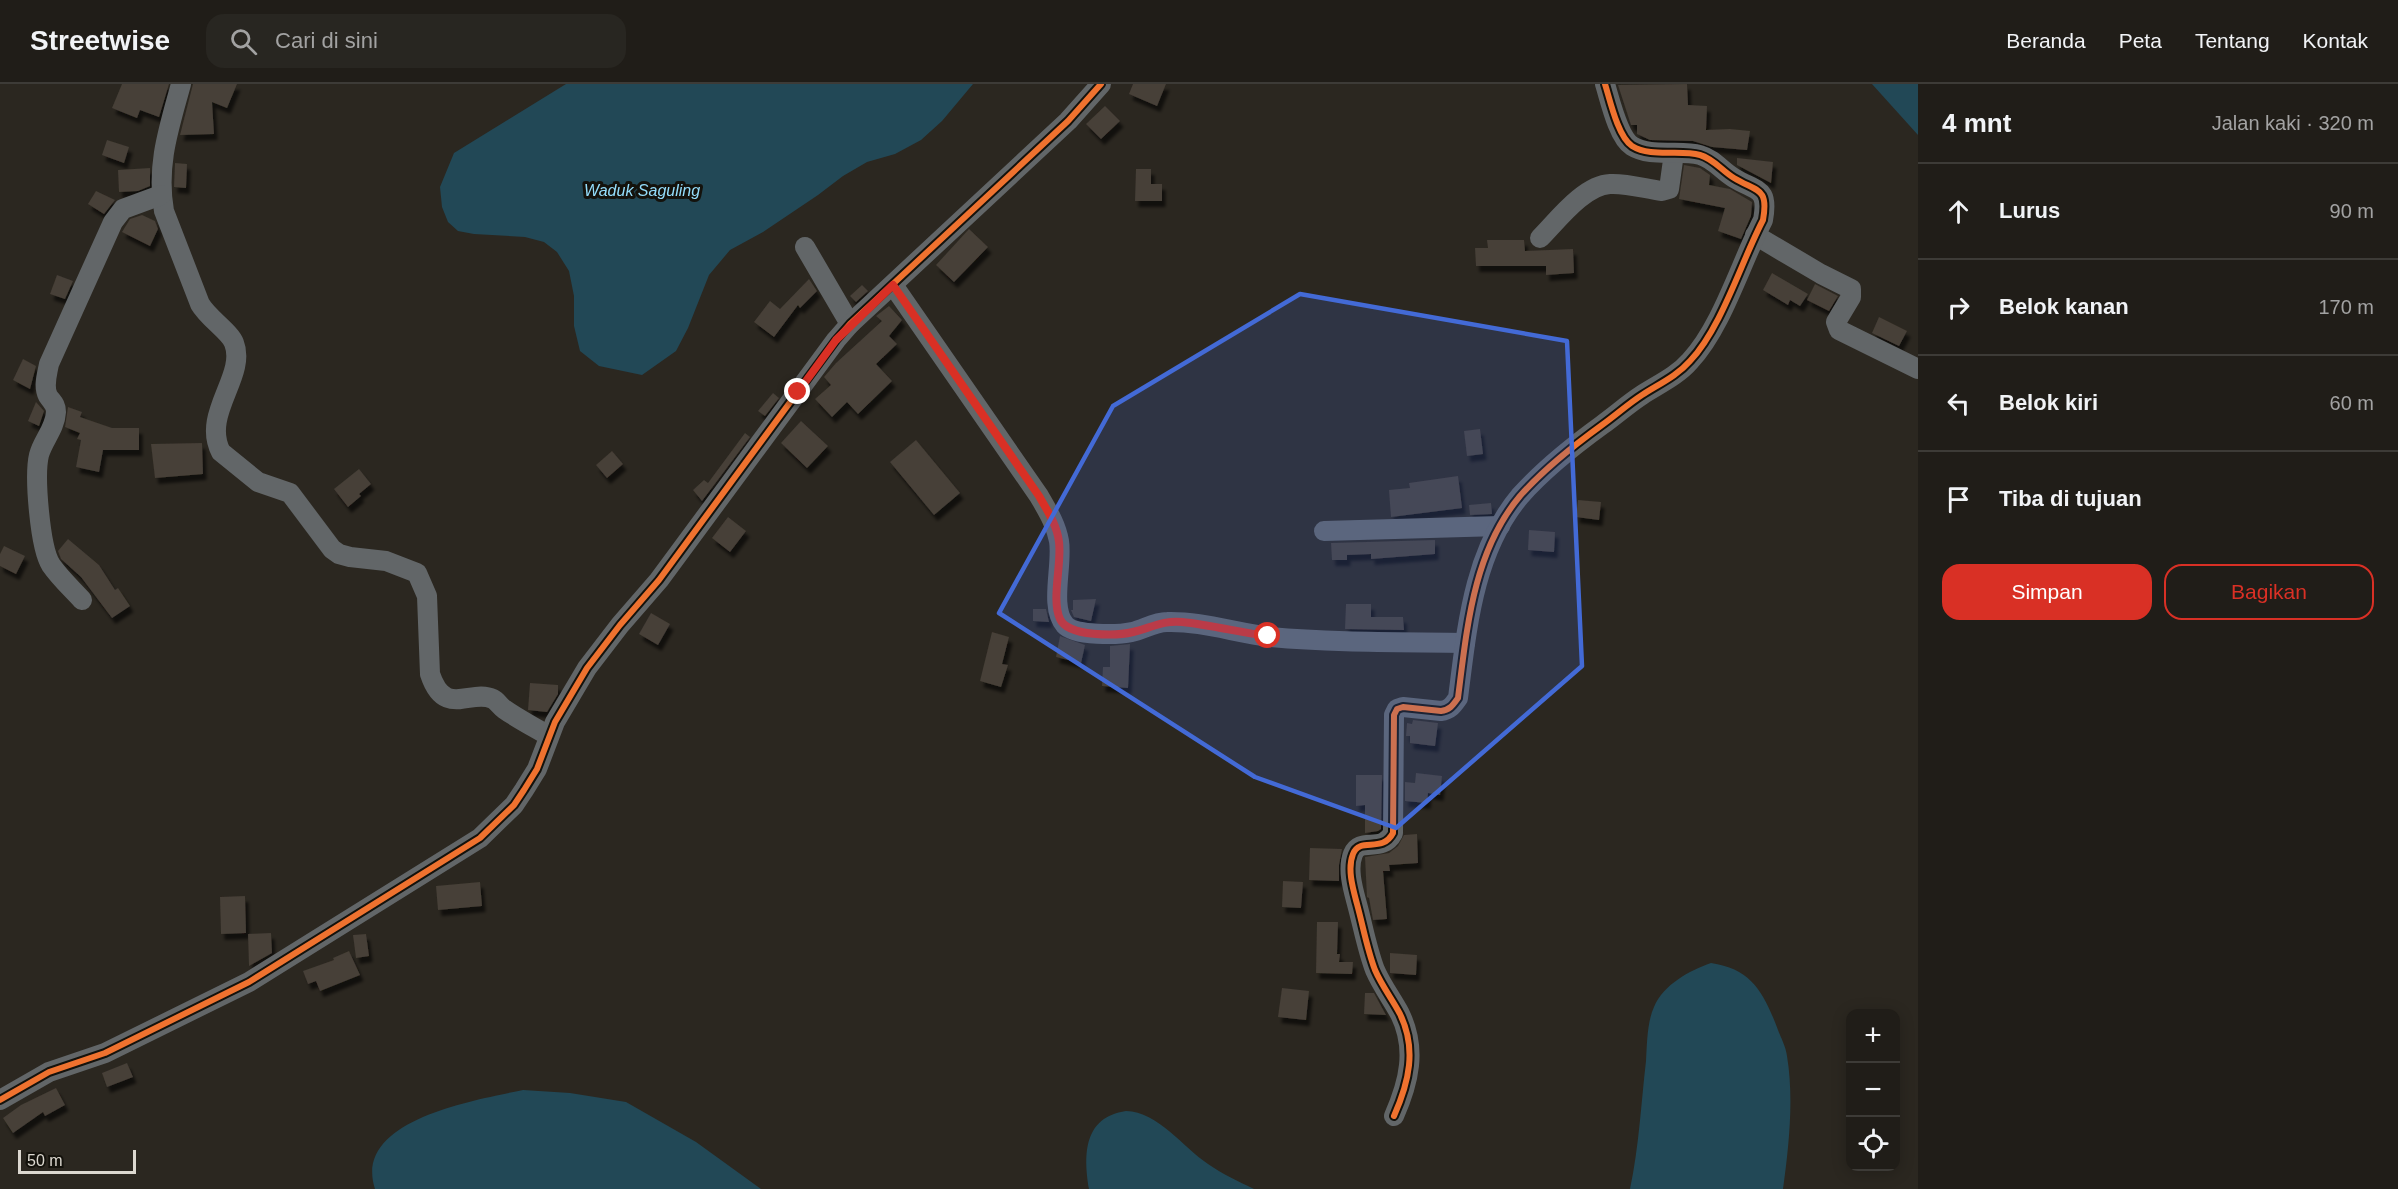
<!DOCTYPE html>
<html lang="id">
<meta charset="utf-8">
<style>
body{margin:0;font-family:Arial,sans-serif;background:#282621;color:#f1f3f6}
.controls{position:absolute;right:18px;bottom:18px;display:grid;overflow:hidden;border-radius:12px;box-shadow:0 3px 15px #0003}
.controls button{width:54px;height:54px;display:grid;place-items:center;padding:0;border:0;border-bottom:2px solid #3d3b37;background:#201d18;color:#f1f3f6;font:30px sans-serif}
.scale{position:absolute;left:18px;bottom:15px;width:118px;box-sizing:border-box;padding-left:6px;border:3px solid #dcd8d0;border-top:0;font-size:16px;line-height:21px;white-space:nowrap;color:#dcd8d0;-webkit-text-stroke:4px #14120c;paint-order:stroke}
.stop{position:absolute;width:18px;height:18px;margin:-14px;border:4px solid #d93025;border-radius:50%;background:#fff}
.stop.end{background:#d93025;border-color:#fff;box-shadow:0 2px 6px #0008}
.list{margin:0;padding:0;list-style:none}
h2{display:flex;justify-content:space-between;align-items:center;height:78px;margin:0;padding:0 24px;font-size:26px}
h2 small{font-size:20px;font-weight:400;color:#a2a2a2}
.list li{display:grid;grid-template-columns:39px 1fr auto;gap:18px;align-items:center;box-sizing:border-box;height:96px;padding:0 24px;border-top:2px solid #3d3b37}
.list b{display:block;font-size:22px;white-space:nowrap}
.list em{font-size:20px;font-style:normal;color:#a2a2a2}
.actions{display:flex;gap:12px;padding:18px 24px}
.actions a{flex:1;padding:14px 0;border:2px solid #d93025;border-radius:18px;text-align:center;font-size:21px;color:#d93025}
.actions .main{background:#d93025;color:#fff}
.icon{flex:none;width:33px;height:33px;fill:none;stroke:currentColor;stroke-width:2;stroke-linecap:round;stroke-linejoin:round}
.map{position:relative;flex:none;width:1918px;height:1105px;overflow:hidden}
header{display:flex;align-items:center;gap:36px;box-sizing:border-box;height:84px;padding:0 30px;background:#201d18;border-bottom:2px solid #3d3b37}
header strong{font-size:28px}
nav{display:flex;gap:33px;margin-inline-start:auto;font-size:21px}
.search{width:420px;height:54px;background:#282621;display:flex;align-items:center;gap:15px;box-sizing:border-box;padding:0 21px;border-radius:18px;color:#a2a2a2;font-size:22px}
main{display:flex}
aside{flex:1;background:#201d18}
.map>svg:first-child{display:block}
</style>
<header>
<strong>Streetwise</strong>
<div class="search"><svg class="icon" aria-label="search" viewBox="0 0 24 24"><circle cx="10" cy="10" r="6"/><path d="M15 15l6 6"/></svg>Cari di sini</div>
<nav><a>Beranda</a><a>Peta</a><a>Tentang</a><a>Kontak</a></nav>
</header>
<main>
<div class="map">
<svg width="1918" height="1105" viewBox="0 0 1918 1105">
<defs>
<filter id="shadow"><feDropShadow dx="3.5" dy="6" stdDeviation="1.5" flood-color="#0009"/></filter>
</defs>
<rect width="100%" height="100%" fill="#2b2720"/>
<g fill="#224856">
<polygon points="566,0 973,0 942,37 921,56 895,70 867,78 843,92 818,111 763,148 730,166 709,191 688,244 676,267 642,291 599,282 580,267 574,242 574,212 569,187 557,168 544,158 525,153 474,150 458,147 448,138 442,123 440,103 454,69"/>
<polygon points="1872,0 1918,0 1918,51"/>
<path d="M1711 879C1752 885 1764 909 1778 946 1781 954 1786 963 1787 972 1794 1014 1789 1062 1783 1105H1630C1639 1063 1641 1020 1646 977 1647 961 1647 938 1654 923 1664 900 1689 887 1711 879Z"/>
<path d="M523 1006 570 1009 626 1018 696 1058 761 1105H375C352 1035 477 1016 523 1006Z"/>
<path d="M1126 1027C1158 1028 1183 1063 1208 1080 1222 1090 1238 1097 1254 1105H1089C1083 1070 1084 1033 1126 1027Z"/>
</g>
<g fill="#463f37" filter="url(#shadow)">
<polygon points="122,0 169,0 159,33 140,26 137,34 112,24"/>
<polygon points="193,0 237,0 227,24 212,18 214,50 180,51"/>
<polygon points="1133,0 1166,0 1157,22 1129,10"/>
<polygon points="1687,0 1688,21 1707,22 1706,46 1730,45 1750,47 1747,66 1712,63 1693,57 1650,56 1637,50 1637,41 1631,41 1630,38 1618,1"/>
<polygon points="1105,22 1120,37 1101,55 1086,40"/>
<polygon points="107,56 129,63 124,79 102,71"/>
<polygon points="1737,74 1773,78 1771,99 1737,81"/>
<polygon points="175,79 187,80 186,104 174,103"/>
<polygon points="1684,81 1700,84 1710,91 1709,101 1730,105 1752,118 1751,132 1741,155 1718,147 1725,124 1679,115"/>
<polygon points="150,84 150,102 138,107 119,108 118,86"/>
<polygon points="1136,85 1151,85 1151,100 1162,100 1162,117 1135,117"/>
<polygon points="96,107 115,116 104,130 88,120"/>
<polygon points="142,131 155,137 158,145 150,162 122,148 130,135"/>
<polygon points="969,145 988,163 954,198 936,181"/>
<polygon points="1487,156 1524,156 1525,167 1573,165 1574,189 1546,191 1546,182 1476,182 1475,164 1488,164"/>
<polygon points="1772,189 1808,210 1800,222 1790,216 1788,221 1763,206"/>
<polygon points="57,191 73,197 65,215 50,210"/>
<polygon points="809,195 817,207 800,224 798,221 774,253 754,238 770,217 780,225"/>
<polygon points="1815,200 1838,212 1829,227 1807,216"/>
<polygon points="862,201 868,207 856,218 850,212"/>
<polygon points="889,222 902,236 889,252 897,260 876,280 892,297 858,330 847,318 832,333 815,315 831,301 824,293 836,279 882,237 876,232"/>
<polygon points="1879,233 1907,247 1899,262 1872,249"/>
<polygon points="23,275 36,282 30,305 13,296"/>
<polygon points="773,309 779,314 765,332 758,327"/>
<polygon points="36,318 44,327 39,342 28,337"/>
<polygon points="68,323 82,328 80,333 112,344 139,344 139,366 103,366 99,388 76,383 81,356 77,355 80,349 65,343"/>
<polygon points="801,337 828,362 807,384 781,359"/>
<polygon points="1480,345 1483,370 1467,372 1464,347"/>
<polygon points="745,349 750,353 702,417 693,406 704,396 708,399"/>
<polygon points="916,356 960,409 934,431 890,378"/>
<polygon points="202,359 203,390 155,394 151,360"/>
<polygon points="612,367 623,380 607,394 596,381"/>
<polygon points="359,385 371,400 359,410 361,412 348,423 334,405"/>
<polygon points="1458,392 1462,424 1391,433 1389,406 1410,404 1409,399"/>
<polygon points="1578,416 1601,418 1599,436 1576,433"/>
<polygon points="1491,419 1492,430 1470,431 1469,421"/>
<polygon points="728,433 746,447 730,468 712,454"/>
<polygon points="1529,446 1555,448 1554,468 1528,466"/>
<polygon points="68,455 99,481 115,506 118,504 130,522 112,534 81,493 61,475 58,467"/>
<polygon points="1435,456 1435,470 1371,475 1371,470 1347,471 1347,476 1332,476 1331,459"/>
<polygon points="4,462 25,472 16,490 0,482 0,470"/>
<polygon points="1096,515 1091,537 1074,533 1071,526 1073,526 1073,516"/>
<polygon points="1346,520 1371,520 1371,533 1403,533 1404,546 1345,545"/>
<polygon points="1033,525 1046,525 1049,538 1033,537"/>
<polygon points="651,529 670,540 658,561 639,550"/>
<polygon points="992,548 1009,553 1002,580 1008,581 1001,603 980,597"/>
<polygon points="1060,552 1085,561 1081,579 1056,573"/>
<polygon points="1130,560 1128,604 1102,602 1103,583 1110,583 1110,562"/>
<polygon points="530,599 558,601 558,610 547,628 528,626"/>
<polygon points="1413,636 1438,639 1435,662 1410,659 1410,652 1406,652 1407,639 1412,640"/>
<polygon points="1416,689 1442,692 1440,711 1428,709 1427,719 1405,717 1405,698 1415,699"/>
<polygon points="1356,691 1382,691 1381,745 1378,747 1365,749 1365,721 1356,722"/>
<polygon points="1417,750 1418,779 1389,781 1390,787 1383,787 1387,835 1373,836 1369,814 1367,813 1365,773 1389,769 1398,762 1404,751"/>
<polygon points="1310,764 1342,765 1339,781 1339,797 1309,796"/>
<polygon points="1283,797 1303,798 1301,824 1282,823"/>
<polygon points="480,798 482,822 438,826 436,802"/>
<polygon points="245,812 246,849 221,850 220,813"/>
<polygon points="1317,838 1338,838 1337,870 1340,870 1339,878 1353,878 1352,890 1316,889"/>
<polygon points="271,849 272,869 249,882 248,850"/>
<polygon points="366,850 369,872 356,874 353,851"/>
<polygon points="349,867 360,891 320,907 316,897 308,900 303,887 334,876 333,874"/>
<polygon points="1390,869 1417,871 1416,891 1390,889"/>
<polygon points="1282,904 1309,907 1306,936 1278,933"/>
<polygon points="1365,909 1374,909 1386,931 1364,930"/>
<polygon points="127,979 133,993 107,1003 102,989"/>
<polygon points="56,1004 65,1021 45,1032 43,1028 13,1049 3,1034 21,1021"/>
</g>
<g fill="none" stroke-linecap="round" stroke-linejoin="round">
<g stroke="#626668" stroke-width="20">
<path d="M181 0C169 44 156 81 164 127L200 220C208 234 230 248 234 259 247 292 201 330 221 368L258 398 290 409 332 465 339 470 350 473 386 477 417 489 427 512 430 590C445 635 471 604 493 615 497 617 500 622 504 625 518 635 534 643 549 652"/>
<polyline points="1755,151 1821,190 1851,205 1851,213 1836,238 1839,246 1918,285"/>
<path d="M1540 154C1557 137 1584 101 1610 100 1627 99 1646 105 1662 107L1669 105 1674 69"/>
<polyline points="805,163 850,240"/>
<path d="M893 201 1039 412C1047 426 1056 440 1059 457 1063 481 1049 523 1065 541 1075 552 1118 551 1132 548 1143 546 1154 538 1167 538 1201 537 1236 549 1270 553 1335 559 1400 558 1465 559"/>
<polyline points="1324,447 1500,442"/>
<path d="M82 516C72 505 60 494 51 481 40 464 34 392 39 371 43 356 55 345 56 328 56 320 52 318 48 312 43 302 47 291 49 280L113 138 123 125 161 111"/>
<polyline points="0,1016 49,988 105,969 249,898 480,754 514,721 524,706 537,685 555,638 587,584 620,541 659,496 836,256 850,240 1068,37 1101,0"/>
<path d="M1394 1032C1409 998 1417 965 1400 930 1392 915 1382 902 1375 886 1367 865 1363 842 1357 820 1353 805 1347 785 1353 770 1360 752 1382 770 1393 749L1394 631 1397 625 1403 623 1441 627C1450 626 1453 621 1458 614 1467 544 1473 468 1520 412 1544 385 1573 362 1602 341 1616 331 1628 320 1642 311 1659 300 1677 292 1690 277 1722 243 1741 178 1763 136 1769 103 1757 108 1734 94 1722 87 1714 75 1700 71 1680 65 1651 74 1632 62 1618 53 1610 16 1605 0"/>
</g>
<g stroke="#14120c" stroke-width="10">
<g id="cycleway">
<polyline points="0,1016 49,988 105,969 249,898 480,754 514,721 524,706 537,685 555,638 587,584 620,541 659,496 836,256 850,240 1068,37 1101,0"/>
<path d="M1394 1032C1409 998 1417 965 1400 930 1392 915 1382 902 1375 886 1367 865 1363 842 1357 820 1353 805 1347 785 1353 770 1360 752 1382 770 1393 749L1394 631 1397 625 1403 623 1441 627C1450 626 1453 621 1458 614 1467 544 1473 468 1520 412 1544 385 1573 362 1602 341 1616 331 1628 320 1642 311 1659 300 1677 292 1690 277 1722 243 1741 178 1763 136 1769 103 1757 108 1734 94 1722 87 1714 75 1700 71 1680 65 1651 74 1632 62 1618 53 1610 16 1605 0"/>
</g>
</g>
<use href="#cycleway" stroke="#ef722f" stroke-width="6"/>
</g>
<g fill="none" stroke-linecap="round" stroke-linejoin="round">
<path stroke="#d93025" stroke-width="8" d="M798 308 836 256 893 201 1039 412C1047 426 1057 441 1059 458 1062 480 1051 515 1060 535 1068 553 1117 552 1133 548 1150 544 1164 536 1182 538 1210 541 1239 548 1268 552"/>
</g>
<path fill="#436ad6" fill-opacity="0.2" stroke="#436ad6" stroke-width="4.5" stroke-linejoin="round" d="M1300 210 1567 257 1582 582 1396 744 1255 693 999 529 1113 322Z"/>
<g text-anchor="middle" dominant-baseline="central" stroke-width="6" stroke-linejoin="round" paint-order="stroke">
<g font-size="16" font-style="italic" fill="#94ddfb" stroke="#14120c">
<text x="642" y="106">Waduk Saguling</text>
</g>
</g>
</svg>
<div class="controls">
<button>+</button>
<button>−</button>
<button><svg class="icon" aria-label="locate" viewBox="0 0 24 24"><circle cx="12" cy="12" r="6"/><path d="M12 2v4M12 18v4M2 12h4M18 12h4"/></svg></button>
</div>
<div class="scale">50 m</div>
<div class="stop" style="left:1268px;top:552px"></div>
<div class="stop end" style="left:798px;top:308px"></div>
</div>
<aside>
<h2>4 mnt<small>Jalan kaki · 320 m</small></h2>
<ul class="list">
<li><svg class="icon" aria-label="ahead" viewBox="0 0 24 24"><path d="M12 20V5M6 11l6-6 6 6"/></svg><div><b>Lurus</b></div><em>90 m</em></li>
<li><svg class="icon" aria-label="right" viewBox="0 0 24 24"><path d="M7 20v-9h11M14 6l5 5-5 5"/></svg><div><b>Belok kanan</b></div><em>170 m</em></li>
<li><svg class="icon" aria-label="left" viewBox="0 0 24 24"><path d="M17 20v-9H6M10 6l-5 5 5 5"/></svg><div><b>Belok kiri</b></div><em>60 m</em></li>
<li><svg class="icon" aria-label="arrive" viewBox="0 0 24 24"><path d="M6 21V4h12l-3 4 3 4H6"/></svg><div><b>Tiba di tujuan</b></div></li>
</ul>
<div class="actions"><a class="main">Simpan</a><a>Bagikan</a></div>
</aside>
</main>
